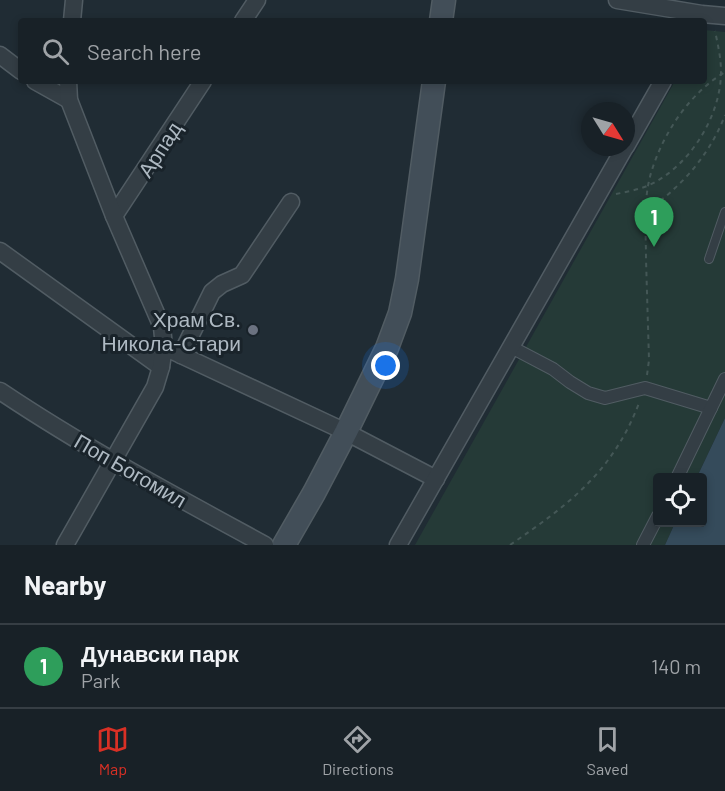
<!DOCTYPE html>
<meta charset="utf-8">
<style>
body{margin:0;font-family:Barlow,sans-serif;background:#252e33;color:#f1f3f6}
.controls{position:absolute;right:18px;bottom:18px;display:grid;overflow:hidden;border-radius:6px;box-shadow:0 3px 9px #0003}
.controls button{width:54px;height:54px;display:grid;place-items:center;padding:0;border:0;border-bottom:2px solid #363e44;background:#182127;color:#f1f3f6;font:30px sans-serif}
.compass{position:absolute;left:581px;top:102px;width:54px;height:54px;border-radius:50%;background:#182127;box-shadow:0 3px 9px #0003;rotate:127deg}
.you{position:absolute;left:386px;top:366px;width:21px;height:21px;margin:-15px;border:4px solid #fff;border-radius:50%;background:#1a73e8;box-shadow:0 0 0 9px #1a73e833}
.badge{display:grid;place-items:center;width:39px;height:39px;border-radius:50%;background:#d93025;color:#fff;font-size:20px;font-weight:700}
.pin{position:absolute;translate:-50% -50px;filter:drop-shadow(0 2px 3px #0008)}
.pin::after{content:'';position:absolute;top:32px;width:21px;height:18px;background:inherit;clip-path:polygon(0 0,100% 0,50% 100%)}
.list{margin:0;padding:0;list-style:none}
h2{display:flex;justify-content:space-between;align-items:center;height:78px;margin:0;padding:0 24px;font-size:26px}
h2 small{font-size:20px;font-weight:400;color:#9fa3a7}
.list li{display:grid;grid-template-columns:39px 1fr auto;gap:18px;align-items:center;box-sizing:border-box;height:84px;padding:0 24px;border-top:2px solid #363e44}
.list b{display:block;font-size:22px;white-space:nowrap}
.list p{margin:0;font-size:20px;white-space:nowrap;color:#9fa3a7}
.list em{font-size:20px;font-style:normal;color:#9fa3a7}
.icon{flex:none;width:33px;height:33px;fill:none;stroke:currentColor;stroke-width:2;stroke-linecap:round;stroke-linejoin:round}
.map{position:relative;flex:none;width:725px;height:545px;overflow:hidden}
.search{position:absolute;background:#182127;box-shadow:0 3px 9px #0003;left:18px;right:18px;top:18px;height:66px;display:flex;align-items:center;gap:15px;box-sizing:border-box;padding:0 21px;border-radius:6px;color:#9fa3a7;font-size:22px}
.sheet{height:162px;background:#182127}
nav{display:flex;justify-content:space-around;align-items:center;box-sizing:border-box;height:84px;border-top:2px solid #363e44;background:#182127;font-size:16px;color:#9fa3a7}
nav a{display:grid;justify-items:center;gap:3px}
nav .on{color:#d93025}
.map>svg:first-child{display:block}
</style>
<div class="map">
<svg width="725" height="545" viewBox="0 0 725 545">
<rect width="100%" height="100%" fill="#202c34"/>
<polygon fill="#253a37" points="704,30 725,32 725,418 697,477 658,478 658,522 675,523 665,545 415,545 675,81 704,81"/>
<polygon fill="#354b5b" points="725,418 725,545 665,545 675,523 702,522 702,478 697,477"/>
<g fill="none" stroke-linecap="round" stroke-linejoin="round">
<g stroke="#515c63" stroke-width="10">
<polyline id="service" points="709,259 725,212"/>
</g>
<g stroke="#515c63" stroke-width="14">
<g id="pedestrian">
<polyline points="511,347 553,369 570,382 588,393 605,398 645,388 711,408"/>
<polyline points="677,478 725,379"/>
<polyline points="643,545 658,516"/>
</g>
</g>
<g stroke="#515c63" stroke-width="19">
<g id="minor">
<polyline points="617,0 702,14 725,16"/>
<polyline points="72,21 74,0"/>
<polyline points="243,21 257,0"/>
<polyline points="0,55 21,71"/>
<polyline points="35,81 69,100"/>
<polyline points="626,146 663,81"/>
<polyline points="114,216 203,81"/>
<polyline points="0,251 161,367"/>
<polyline points="164,347 346,432 436,479"/>
<polyline points="181,355 212,292 222,284 242,275 291,202"/>
<path d="M0 391C85 448 175 496 265 545"/>
<polyline points="65,545 155,387 161,367 164,347 162,327 114,216 69,100 68,81"/>
<polyline points="398,545 625,147"/>
</g>
</g>
<g stroke="#515c63" stroke-width="25">
<g id="secondary">
<polyline points="441,21 444,0"/>
<polyline points="284,545 314,493 346,432 387,348 400,313 407,279 434,81"/>
</g>
</g>
<g stroke="#445756" stroke-width="2" stroke-dasharray="4.5 4.5" stroke-linecap="butt">
<path d="M616 194C626 192 637 190 647 186 689 168 721 116 721 72 721 58 718 45 715 31"/>
<path d="M646 212C656 204 666 197 675 188 696 169 715 142 725 115"/>
<path d="M647 375 649 360C648 326 647 293 646 259 646 231 643 200 651 173 663 133 689 94 725 72"/>
<path d="M510 545C568 505 613 472 639 403"/>
</g>
<use href="#service" stroke="#343e45" stroke-width="8"/>
<use href="#pedestrian" stroke="#343e45" stroke-width="12"/>
<use href="#minor" stroke="#343e45" stroke-width="16"/>
<use href="#secondary" stroke="#424e58" stroke-width="22"/>
</g>
<circle fill="#6b7280" stroke="#19232a" stroke-width="2" cx="253" cy="330" r="6"/>
<g text-anchor="middle" dominant-baseline="central" stroke-width="6" stroke-linejoin="round" paint-order="stroke">
<g font-size="21" fill="#aeb9c2" stroke="#19232a">
<text transform="translate(159 149) rotate(-57)">Арпад</text>
<text transform="translate(131 470) rotate(30)">Поп Богомил</text>
</g>
<g font-size="21" fill="#aeb9c2" stroke="#19232a" text-anchor="end">
<text x="241" y="318">Храм Св.<tspan x="241" dy="24">Никола-Стари</tspan></text>
</g>
</g>
</svg>
<div class="controls">
<button><svg class="icon" aria-label="locate" viewBox="0 0 24 24"><circle cx="12" cy="12" r="6"/><path d="M12 2v4M12 18v4M2 12h4M18 12h4"/></svg></button>
</div>
<svg class="compass" viewBox="-18 -18 36 36"><path d="M0-13l5 13h-10z" fill="#e53935"/><path d="M0 13l5-13h-10z" fill="#9fa3a7"/></svg>
<div class="you"></div>
<div class="pin badge" style="left:654px;top:247px;background:#2e9e5b">1</div>
<div class="search"><svg class="icon" aria-label="search" viewBox="0 0 24 24"><circle cx="10" cy="10" r="6"/><path d="M15 15l6 6"/></svg>Search here</div>
</div>
<section class="sheet">
<h2>Nearby<small></small></h2>
<ul class="list">
<li><span class="badge" style="background:#2e9e5b">1</span><div><b>Дунавски парк</b><p>Park</p></div><em>140 m</em></li>
</ul>
</section>
<nav>
<a class="on"><svg class="icon" aria-label="map" viewBox="0 0 24 24"><path d="M3 6l6-2 6 2 6-2v14l-6 2-6-2-6 2zM9 4v14M15 6v14"/></svg>Map</a>
<a><svg class="icon" aria-label="directions" viewBox="0 0 24 24"><path d="M12 3l9 9-9 9-9-9zM9 14v-3h6M13 9l2 2-2 2"/></svg>Directions</a>
<a><svg class="icon" aria-label="saved" viewBox="0 0 24 24"><path d="M7 4h10v16l-5-4-5 4z"/></svg>Saved</a>
</nav>
